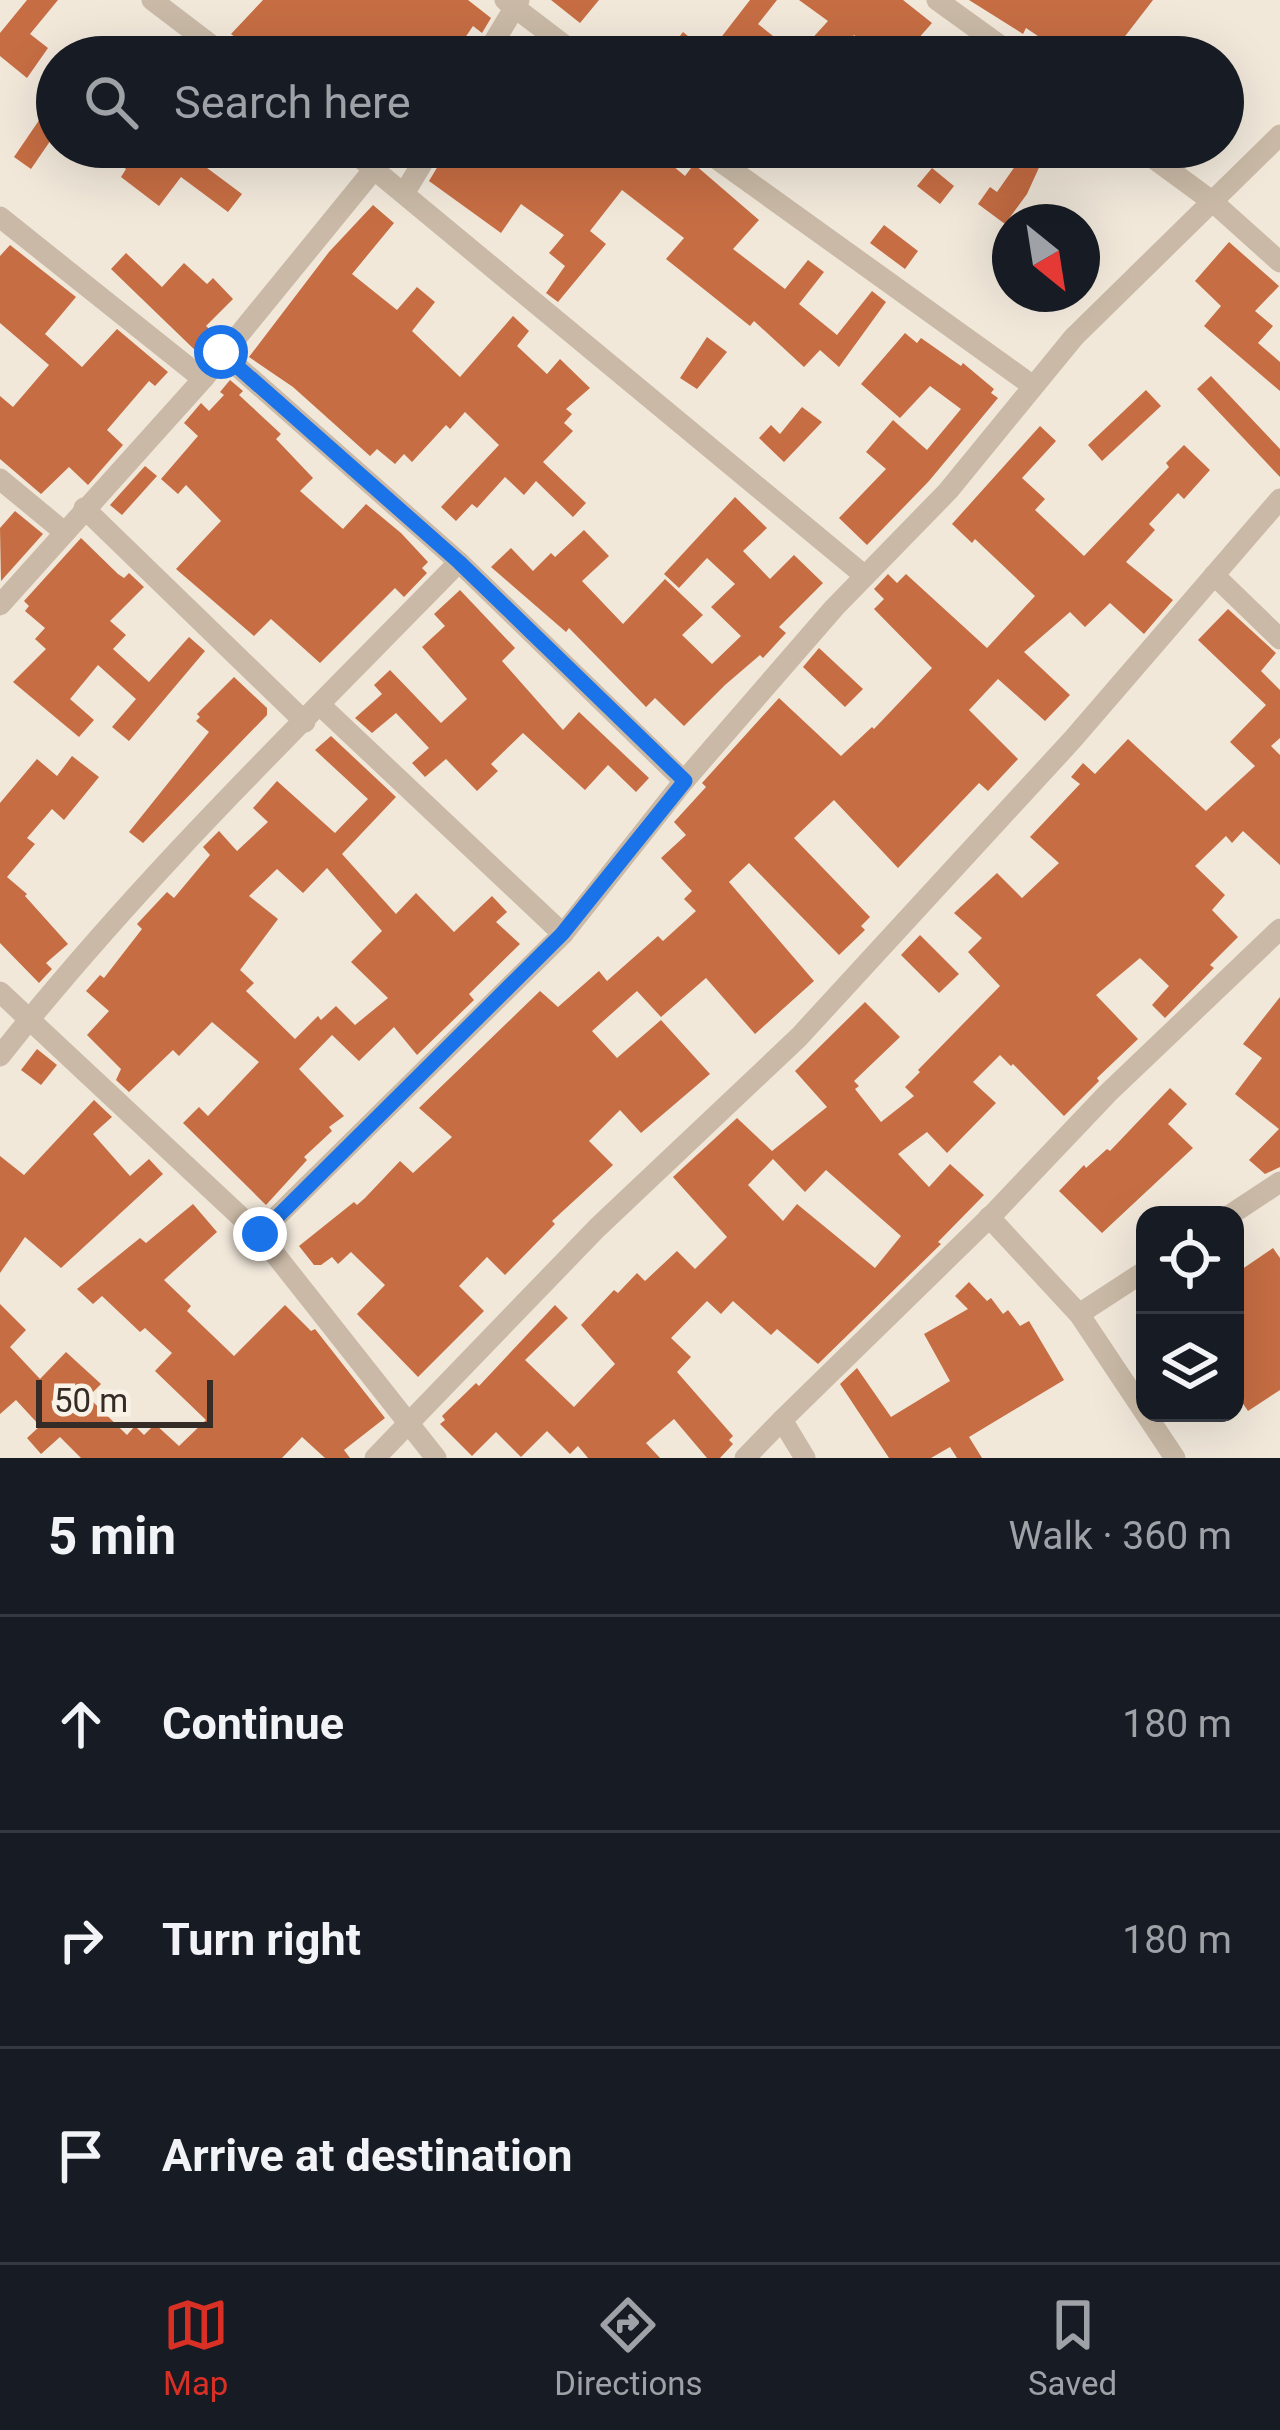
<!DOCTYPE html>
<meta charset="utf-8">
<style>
body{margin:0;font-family:Roboto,sans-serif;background:#242831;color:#f1f3f6}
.controls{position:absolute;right:36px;bottom:36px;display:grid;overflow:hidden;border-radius:24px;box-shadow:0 12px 48px #0002}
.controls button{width:108px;height:108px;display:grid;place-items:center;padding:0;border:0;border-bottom:3px solid #363941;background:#171b24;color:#f1f3f6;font:60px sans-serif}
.compass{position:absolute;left:992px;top:204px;width:108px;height:108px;border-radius:50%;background:#171b24;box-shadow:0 12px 48px #0002;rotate:150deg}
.scale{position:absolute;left:36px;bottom:30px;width:177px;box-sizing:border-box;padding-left:12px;border:6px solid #352c27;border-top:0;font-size:33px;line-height:42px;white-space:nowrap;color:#352c27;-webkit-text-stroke:9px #f9f2e6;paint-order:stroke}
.stop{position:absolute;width:36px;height:36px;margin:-27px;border:9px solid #1a73e8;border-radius:50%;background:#fff}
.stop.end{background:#1a73e8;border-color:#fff;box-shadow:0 3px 12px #0008}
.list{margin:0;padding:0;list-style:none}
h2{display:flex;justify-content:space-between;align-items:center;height:156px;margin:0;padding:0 48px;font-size:51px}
h2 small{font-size:39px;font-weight:400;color:#9ea1a6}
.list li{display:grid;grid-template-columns:78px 1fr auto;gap:36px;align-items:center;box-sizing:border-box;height:216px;padding:0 48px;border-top:3px solid #363941}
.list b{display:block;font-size:45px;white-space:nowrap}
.list em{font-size:39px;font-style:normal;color:#9ea1a6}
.icon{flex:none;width:66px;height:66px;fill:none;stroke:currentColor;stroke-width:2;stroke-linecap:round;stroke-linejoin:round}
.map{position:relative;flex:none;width:1280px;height:1458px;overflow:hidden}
.search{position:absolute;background:#171b24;box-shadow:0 12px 48px #0002;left:36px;right:36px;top:36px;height:132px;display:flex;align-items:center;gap:30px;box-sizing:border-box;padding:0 42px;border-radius:66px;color:#9ea1a6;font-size:45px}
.sheet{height:804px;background:#171b24}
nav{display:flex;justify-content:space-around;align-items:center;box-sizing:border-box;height:168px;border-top:3px solid #363941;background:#171b24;font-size:33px;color:#9ea1a6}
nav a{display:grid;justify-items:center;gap:6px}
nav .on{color:#d93025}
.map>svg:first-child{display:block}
</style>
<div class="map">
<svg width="1280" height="1458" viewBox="0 0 1280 1458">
<rect width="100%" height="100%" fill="#f1e8da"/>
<g fill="#c66d43" fill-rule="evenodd">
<polygon points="27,0 58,0 30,34 48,48 27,78 0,56 0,33"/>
<polygon points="263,0 468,0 491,18 482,33 473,26 452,57 260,57 231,34"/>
<polygon points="551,0 599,0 580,23"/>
<polygon points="750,0 777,0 758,24 797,55 828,21 799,0 903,0 932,23 902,57 880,57 854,35 850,41 846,38 829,57 664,57 683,32 709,53"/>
<polygon points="969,0 1153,0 1109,57 1069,57 1026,28 1023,34"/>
<polygon points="57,94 57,131 31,169 14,157"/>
<polygon points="94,147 203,147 195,159 242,194 228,212 181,177 159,206 121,177 126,169"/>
<polygon points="459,147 582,147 610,168 626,147 650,147 685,176 694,164 759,220 733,249 785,289 808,260 824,272 799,304 837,335 872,291 886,302 839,367 820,350 804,367 754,321 750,326 666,259 684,238 622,190 590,231 606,244 558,302 546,293 565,266 549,253 564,235 521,204 501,233 429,181 441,161 445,165"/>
<polygon points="1025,152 1042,161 1027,194 1005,224 978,204 990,187 997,192"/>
<polygon points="932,168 954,186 940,204 917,186"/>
<polygon points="373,205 394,223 352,274 397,310 417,287 435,302 412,331 460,377 513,316 529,331 517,346 547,374 560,359 590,388 566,409 572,414 564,423 573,431 543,462 586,503 573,517 536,481 524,495 505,477 477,508 472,504 456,521 441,507 499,445 465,412 450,429 446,425 412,462 404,454 395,464 377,449 370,456 293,387 249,357 329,252"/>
<polygon points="884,225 918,251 905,269 870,243"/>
<polygon points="1229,242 1279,286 1255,311 1273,326 1258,343 1280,362 1280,391 1204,326 1221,306 1195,281"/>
<polygon points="10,245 76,297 45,334 82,367 117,329 168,372 155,386 149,381 107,430 123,445 88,485 69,467 41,494 0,459 0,396 13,407 49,365 0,323 0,256"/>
<polygon points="126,253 162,287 184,263 207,284 213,278 233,299 206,326 216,335 198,353 111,269"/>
<polygon points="905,333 917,343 921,338 961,366 963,363 994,389 991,393 998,398 929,481 867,545 839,518 886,469 866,452 893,420 927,450 961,409 930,386 900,418 861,384"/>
<polygon points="707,337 727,352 697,389 680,378"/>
<polygon points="1211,376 1280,449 1280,477 1197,389"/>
<polygon points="230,380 243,391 239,395 281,434 276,439 313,478 300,491 343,529 366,504 401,533 428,562 422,568 427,573 404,597 395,588 320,663 271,619 254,636 176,569 221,521 186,485 178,494 161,479 198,436 184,423 201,403 209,411 224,395 220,392"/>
<polygon points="1146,390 1161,406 1102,461 1088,445"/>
<polygon points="802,407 822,422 784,462 759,438 771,425 780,434"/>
<polygon points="1040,426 1056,441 1022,478 1045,499 1035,510 1084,556 1169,467 1166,463 1184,445 1210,470 1184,499 1178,493 1149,524 1155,530 1126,562 1173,600 1144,634 1110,603 1085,627 1070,612 1024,652 1070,695 1045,721 998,679 969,710 1018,759 988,791 979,783 898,868 834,800 794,838 870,917 861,926 865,930 839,955 749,863 729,882 814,981 755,1034 706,978 661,1017 637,991 592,1031 617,1058 661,1020 710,1074 641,1133 620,1110 589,1141 613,1165 552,1221 555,1224 505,1275 487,1257 459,1286 484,1311 418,1377 357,1314 385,1285 351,1252 338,1264 332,1257 321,1265 314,1265 299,1246 354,1202 357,1205 365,1198 400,1161 413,1173 452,1137 419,1108 540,991 558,1007 599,971 607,981 658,936 663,941 696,911 684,899 692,891 661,858 686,835 674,822 706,787 702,783 779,698 841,756 872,727 874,729 932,668 874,609 884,599 874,589 888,574 897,583 906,574 987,648 1035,596 975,539 972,543 952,524"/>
<polygon points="145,466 157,476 122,515 110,505"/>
<polygon points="735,497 767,528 743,551 770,579 794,555 823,583 779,627 786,633 763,658 760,655 725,685 684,726 655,698 646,707 569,628 566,632 491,567 511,548 533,571 551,553 555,557 584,530 609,556 582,581 623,624 665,579 703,615 682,635 712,664 741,636 711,607 735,584 707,558 679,588 664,574"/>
<polygon points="15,511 43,534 1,581 0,528"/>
<polygon points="81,538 118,574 124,578 129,573 144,587 110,621 126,635 113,649 149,682 189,637 205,651 129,741 112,727 136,699 98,665 70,699 94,720 79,737 13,682 46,649 35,639 45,628 25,611 29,606 24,601"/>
<polygon points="460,590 515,648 502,661 563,730 579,712 649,778 636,792 608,765 585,790 523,733 491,764 498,771 477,791 446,759 425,777 412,763 429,748 396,713 372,733 355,718 382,694 374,685 390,670 441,723 467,699 422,647 445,626 434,614"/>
<path d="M1228 609 1276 653 1261 671 1280 690V738L1271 746 1280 755V865L1243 831 1232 843 1226 836 1195 866 1225 895 1212 910 1238 937 1210 965 1214 968 1165 1018 1152 1005 1169 986 1140 958 1096 995 1138 1039 1097 1078 1099 1081 1064 1116 1013 1064 1011 1066 1000 1055 973 1082 996 1103 947 1153 927 1132 898 1154 929 1187 950 1164 984 1195 938 1242 941 1244 818 1364 777 1329 771 1335 733 1301 721 1314 707 1301 671 1338 691 1357 677 1372 733 1436 729 1440 733 1444 720 1458H707L674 1419 646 1443 660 1458H588L578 1446 570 1454 547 1431 521 1457 496 1432 472 1456 440 1424 445 1420 442 1416 476 1383 479 1386 555 1305 568 1318 525 1360 574 1407 615 1364 581 1325 614 1290 618 1293 637 1273 645 1281 677 1251 695 1269 727 1237 673 1177 737 1118 772 1151 827 1107 795 1071 865 1002 900 1037 854 1081 859 1086 855 1089 881 1122 914 1096 905 1087 920 1072 918 1070 1000 986 968 952 982 938 954 913 997 873 1022 898 1059 863 1030 837 1080 784 1071 777 1083 763 1095 774 1128 739 1206 811 1255 766 1230 742 1266 705 1198 640ZM773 1159 805 1192 826 1170 901 1236 875 1268 797 1204 783 1221 748 1185Z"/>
<polygon points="819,648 863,689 845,707 803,667"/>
<polygon points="234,677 267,708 267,715 143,843 129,832 209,732 196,721 200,717 197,714"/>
<path d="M331 736 396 797 342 854 396 914 416 893 454 932 492 896 507 912 496 922 520 944 469 994 474 1000 417 1055 394 1027 359 1061 332 1035 299 1069 344 1116 329 1127 332 1131 304 1157 307 1160 266 1205 183 1123 199 1107 208 1116 259 1062 212 1022 179 1056 173 1050 129 1092 116 1080 121 1069 87 1035 109 1011 86 991 100 975 104 978 142 929 137 924 167 892 174 898 210 855 203 847 219 831 237 851 268 822 253 808 277 781 335 833 368 799 315 750ZM327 868 382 931 351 962 388 998 355 1025 336 1006 321 1020 318 1016 295 1039 246 991 254 983 240 970 278 919 249 896 277 869 303 893Z"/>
<polygon points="72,756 99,777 64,820 52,809 27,838 35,844 7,877 27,894 25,896 68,944 46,963 52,969 39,983 0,943 0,803 37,759 57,776"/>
<polygon points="920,935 959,974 939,993 901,955"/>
<polygon points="1280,997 1280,1167 1265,1174 1249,1160 1279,1129 1235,1094 1262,1058 1243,1044"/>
<polygon points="37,1049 57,1065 41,1085 21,1070"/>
<polygon points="1170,1088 1187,1104 1168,1124 1193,1148 1102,1233 1059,1191 1084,1165 1086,1168 1107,1149 1110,1151"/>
<polygon points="94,1100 112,1117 93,1134 130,1176 149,1159 163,1174 61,1268 25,1237 0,1273 0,1156 24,1175"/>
<polygon points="193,1204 217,1232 164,1280 191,1306 187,1311 234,1356 285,1305 311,1331 315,1329 385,1418 344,1450 350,1458 325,1458 302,1437 282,1458 81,1458 60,1437 41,1454 27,1438 40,1426 16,1400 0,1414 0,1304 26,1330 10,1347 40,1379 66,1352 101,1384 88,1397 127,1435 135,1426 144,1435 155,1424 179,1446 206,1420 155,1371 172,1353 145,1328 140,1332 102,1296 93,1304 77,1289 140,1238 146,1243"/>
<polygon points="1273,1248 1280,1258 1280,1390 1248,1411 1235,1392 1235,1274"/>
<polygon points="969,1282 987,1301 991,1298 1003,1314 1008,1310 1020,1326 1029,1321 1064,1380 969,1437 982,1458 957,1458 950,1447 931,1458 889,1458 840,1384 857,1368 891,1417 950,1381 924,1334 968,1309 955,1296"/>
</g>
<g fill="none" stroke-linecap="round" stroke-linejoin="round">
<g stroke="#c9b9a6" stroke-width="21">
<polyline points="152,0 227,57"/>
<polyline points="505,0 580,57"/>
<polyline points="937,0 1016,57"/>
<polyline points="485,57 519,0"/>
<polyline points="347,147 865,576"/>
<polyline points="700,147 1033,386"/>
<polyline points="1138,147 1213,202 1280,262"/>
<polyline points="405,192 432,147"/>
<polyline points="0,217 203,379"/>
<polyline points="221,352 459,562 684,781"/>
<polyline points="0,479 64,532"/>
<polyline points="84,508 305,722"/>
<polyline points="1214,575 1280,639"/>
<polyline points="0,605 203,379 375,168"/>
<polyline points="321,706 563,934"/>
<polyline points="0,992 259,1234 436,1458"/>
<path d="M0 1056C140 879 302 723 459 562"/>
<polyline points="1230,1215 1280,1182"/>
<polyline points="989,1217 1079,1314 1145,1413"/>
<polyline points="259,1234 563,934 684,781 834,608 948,491 1074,337 1280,135"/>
<polyline points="1079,1314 1145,1271"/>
<polyline points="1145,1413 1175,1458"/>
<polyline points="782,1420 994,1213 1108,1093 1280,929"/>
<polyline points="375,1458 597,1228 799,1037 1073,739 1280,499"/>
<polyline points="745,1458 782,1420 805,1458"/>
</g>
</g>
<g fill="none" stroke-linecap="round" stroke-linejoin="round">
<polyline stroke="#1a73e8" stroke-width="15" points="221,352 459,562 685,781 562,934 260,1234"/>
</g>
</svg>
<div class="controls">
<button><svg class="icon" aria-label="locate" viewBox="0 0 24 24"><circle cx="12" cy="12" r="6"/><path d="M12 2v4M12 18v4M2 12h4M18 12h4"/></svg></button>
<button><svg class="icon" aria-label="layers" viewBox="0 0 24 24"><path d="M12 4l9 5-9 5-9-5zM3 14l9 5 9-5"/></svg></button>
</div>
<svg class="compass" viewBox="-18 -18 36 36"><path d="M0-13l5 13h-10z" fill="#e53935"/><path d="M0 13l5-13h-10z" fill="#9ea1a6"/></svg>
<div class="scale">50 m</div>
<div class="stop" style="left:221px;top:352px"></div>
<div class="stop end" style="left:260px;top:1234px"></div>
<div class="search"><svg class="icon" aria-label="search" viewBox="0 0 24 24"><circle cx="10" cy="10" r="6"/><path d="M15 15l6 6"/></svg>Search here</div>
</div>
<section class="sheet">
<h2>5 min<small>Walk · 360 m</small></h2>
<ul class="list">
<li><svg class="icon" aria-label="ahead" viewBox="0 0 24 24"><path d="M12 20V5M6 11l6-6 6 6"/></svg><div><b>Continue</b></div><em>180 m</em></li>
<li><svg class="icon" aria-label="right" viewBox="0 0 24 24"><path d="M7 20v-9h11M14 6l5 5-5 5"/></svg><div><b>Turn right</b></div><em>180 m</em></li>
<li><svg class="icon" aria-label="arrive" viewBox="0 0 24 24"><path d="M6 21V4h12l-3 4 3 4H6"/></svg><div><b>Arrive at destination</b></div></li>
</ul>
</section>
<nav>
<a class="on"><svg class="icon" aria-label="map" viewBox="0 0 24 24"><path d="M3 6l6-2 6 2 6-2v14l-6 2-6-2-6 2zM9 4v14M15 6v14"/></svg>Map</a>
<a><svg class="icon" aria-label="directions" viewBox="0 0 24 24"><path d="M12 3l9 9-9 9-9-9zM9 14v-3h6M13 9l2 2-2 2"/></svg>Directions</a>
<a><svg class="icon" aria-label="saved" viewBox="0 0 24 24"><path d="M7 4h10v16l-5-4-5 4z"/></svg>Saved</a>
</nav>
